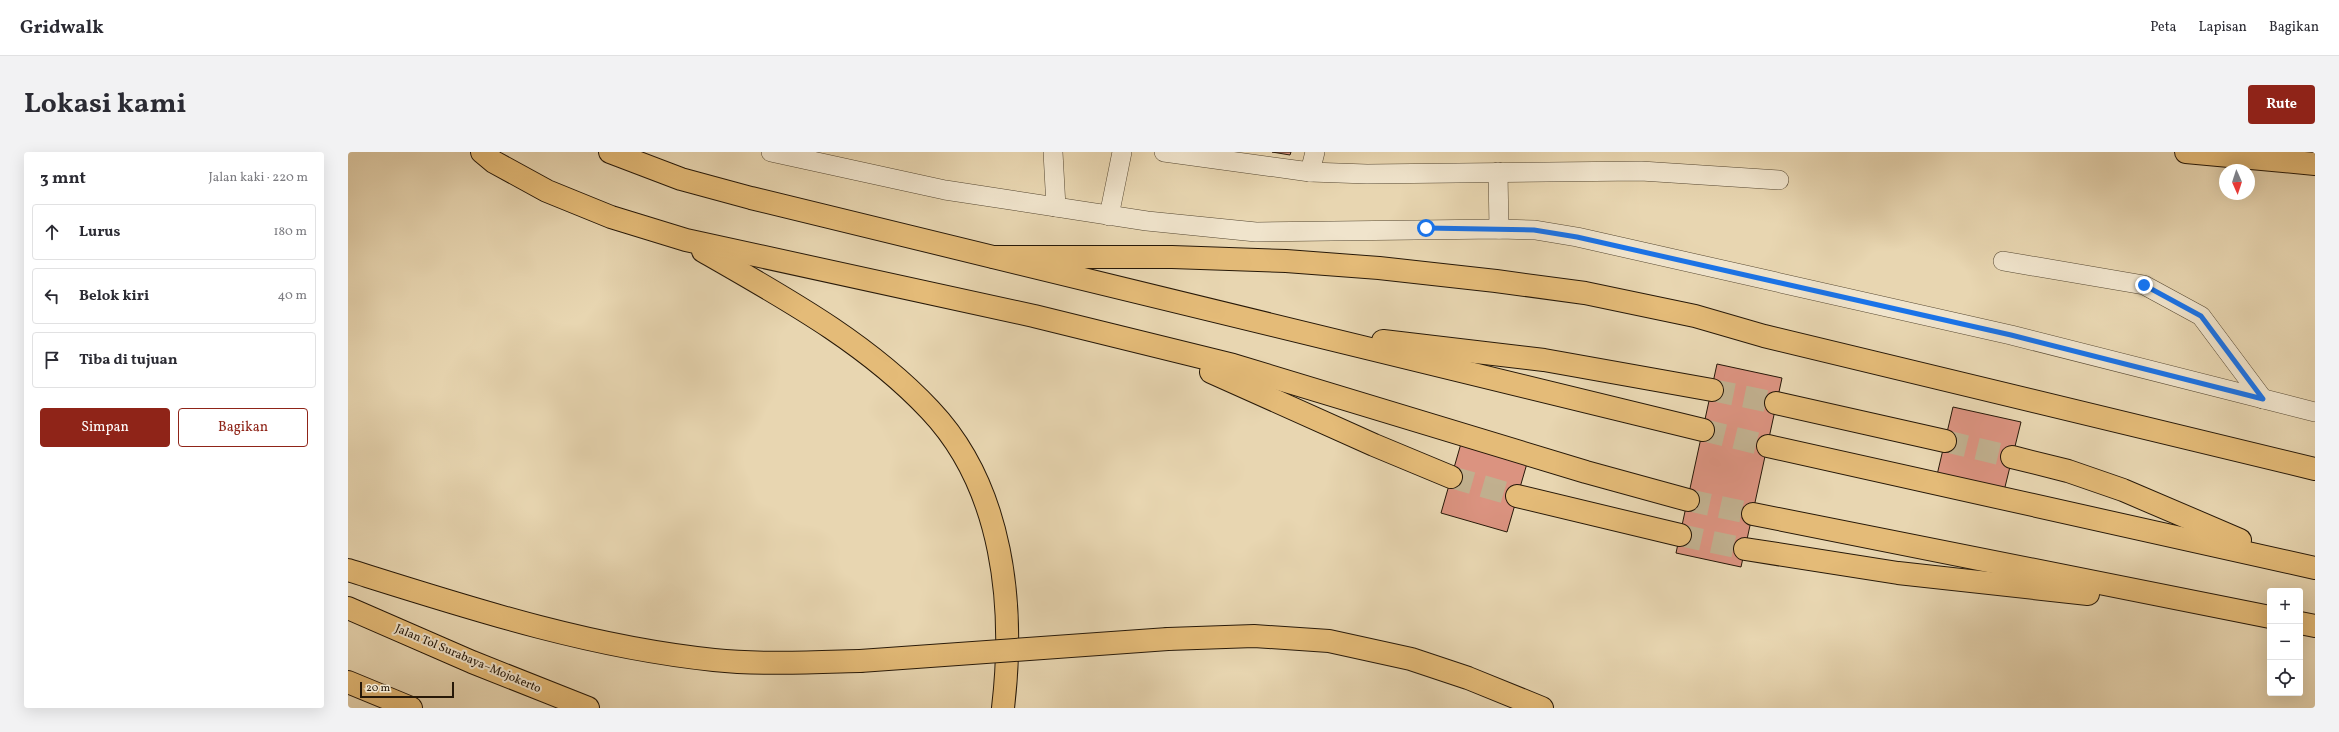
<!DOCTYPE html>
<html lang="id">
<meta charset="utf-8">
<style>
body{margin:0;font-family:Vollkorn,serif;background:#f2f2f3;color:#2b2b33}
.controls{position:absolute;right:12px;bottom:12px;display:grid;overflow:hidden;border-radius:4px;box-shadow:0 4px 16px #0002}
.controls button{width:36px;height:36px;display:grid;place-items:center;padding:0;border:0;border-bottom:1px solid #e1e1e2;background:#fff;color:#2b2b33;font:20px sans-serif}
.compass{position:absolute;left:1871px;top:12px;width:36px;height:36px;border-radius:50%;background:#fff;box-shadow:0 4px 16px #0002;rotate:177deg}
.scale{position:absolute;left:12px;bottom:10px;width:94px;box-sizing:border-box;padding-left:4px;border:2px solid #261808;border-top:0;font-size:11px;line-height:14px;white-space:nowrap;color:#261808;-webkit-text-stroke:3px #f0e4cc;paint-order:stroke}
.stop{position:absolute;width:12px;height:12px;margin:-9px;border:3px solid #1a73e8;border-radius:50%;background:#fff}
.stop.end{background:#1a73e8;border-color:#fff;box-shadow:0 1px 4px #0008}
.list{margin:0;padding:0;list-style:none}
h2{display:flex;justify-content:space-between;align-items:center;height:52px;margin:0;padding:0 16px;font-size:17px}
h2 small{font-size:13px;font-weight:400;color:#7c7c81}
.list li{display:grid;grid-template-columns:26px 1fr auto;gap:12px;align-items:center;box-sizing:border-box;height:56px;margin:0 8px 8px;padding:0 8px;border:1px solid #e1e1e2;border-radius:4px}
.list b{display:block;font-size:15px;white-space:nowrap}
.list em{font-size:13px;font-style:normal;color:#7c7c81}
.actions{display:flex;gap:8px;padding:12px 16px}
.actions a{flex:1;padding:9px 0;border:1px solid #8f2418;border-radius:4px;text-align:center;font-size:14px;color:#8f2418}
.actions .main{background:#8f2418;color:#fff}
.icon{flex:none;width:22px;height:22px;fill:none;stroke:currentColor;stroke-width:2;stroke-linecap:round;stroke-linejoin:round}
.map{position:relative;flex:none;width:1967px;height:556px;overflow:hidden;border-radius:4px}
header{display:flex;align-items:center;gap:24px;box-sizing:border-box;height:56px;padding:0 20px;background:#fff;border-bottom:1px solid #e1e1e2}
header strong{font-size:19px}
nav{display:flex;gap:22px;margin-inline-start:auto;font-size:14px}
.intro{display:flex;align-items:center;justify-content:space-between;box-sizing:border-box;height:96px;padding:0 24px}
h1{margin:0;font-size:28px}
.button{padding:10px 18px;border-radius:4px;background:#8f2418;color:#fff;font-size:14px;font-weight:700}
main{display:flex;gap:24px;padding:0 24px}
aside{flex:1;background:#fff;border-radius:4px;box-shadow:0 4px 16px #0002}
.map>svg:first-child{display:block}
</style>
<header>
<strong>Gridwalk</strong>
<nav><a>Peta</a><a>Lapisan</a><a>Bagikan</a></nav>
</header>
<div class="intro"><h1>Lokasi kami</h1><a class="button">Rute</a></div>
<main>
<aside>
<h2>3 mnt<small>Jalan kaki · 220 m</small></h2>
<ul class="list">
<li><svg class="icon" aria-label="ahead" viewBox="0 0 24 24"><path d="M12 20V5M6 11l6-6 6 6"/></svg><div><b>Lurus</b></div><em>180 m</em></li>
<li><svg class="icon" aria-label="left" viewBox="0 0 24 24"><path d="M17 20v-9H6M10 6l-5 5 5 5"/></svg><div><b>Belok kiri</b></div><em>40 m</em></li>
<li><svg class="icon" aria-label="arrive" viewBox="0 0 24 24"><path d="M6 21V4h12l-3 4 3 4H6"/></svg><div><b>Tiba di tujuan</b></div></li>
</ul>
<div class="actions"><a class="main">Simpan</a><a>Bagikan</a></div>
</aside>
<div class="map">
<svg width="1967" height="556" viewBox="0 0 1967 556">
<rect width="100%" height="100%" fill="#e8d6b1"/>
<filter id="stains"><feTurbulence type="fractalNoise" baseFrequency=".005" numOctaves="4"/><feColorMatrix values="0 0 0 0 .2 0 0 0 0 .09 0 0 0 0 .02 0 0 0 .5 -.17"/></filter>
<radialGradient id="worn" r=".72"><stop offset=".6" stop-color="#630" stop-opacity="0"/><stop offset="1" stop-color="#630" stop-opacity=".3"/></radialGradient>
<g fill="#db9380" stroke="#261808">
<polygon points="924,0 943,0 942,3"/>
<polygon points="1369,212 1434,226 1393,415 1328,401"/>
<polygon points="1605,255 1673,270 1656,339 1589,323"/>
<polygon points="1114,288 1180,308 1159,380 1093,361"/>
</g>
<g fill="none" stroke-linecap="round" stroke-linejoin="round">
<g stroke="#c1b08f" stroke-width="22" stroke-dasharray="22 11" stroke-linecap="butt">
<polyline points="1364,238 1428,251"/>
<polyline points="1355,278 1420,294"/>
<polyline points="1597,289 1664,305"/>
<polyline points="1103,325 1169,344"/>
<polyline points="1340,348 1405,362"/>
<polyline points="1332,383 1397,397"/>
</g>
<g stroke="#564832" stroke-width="20">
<g id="service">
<polyline points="423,0 597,38 799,69 908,80 1151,77 1187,78 1229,85 1663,183 1967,260"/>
<polyline points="705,0 708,55"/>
<polyline points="816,0 962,20 1019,22 1293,19 1431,28"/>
<polyline points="962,20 967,0"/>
<polyline points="1150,20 1151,77"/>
<polyline points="761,64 774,0"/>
<polyline points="1655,109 1796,133 1853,164 1915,247"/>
</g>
</g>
<g stroke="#261808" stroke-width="24">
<g id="motorway">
<polyline points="134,0 146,10 199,39 263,65 338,88 686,164 885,213 1238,320 1340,348"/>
<polyline points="262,0 333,27 403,46 1355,278"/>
<polyline points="1838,0 1967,12"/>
<path d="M355 99C435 145 518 190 582 258 656 336 667 454 655 556"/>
<polyline points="646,105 824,105 938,109 1031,116 1148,129 1237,141 1347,164 1416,184 1967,317"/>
<polyline points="1035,189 1196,208 1364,238"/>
<polyline points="863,220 1026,293 1103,325"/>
<polyline points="1428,251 1597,289"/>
<polyline points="1420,294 1967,416"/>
<polyline points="1664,305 1720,319 1775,338 1892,388"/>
<polyline points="1169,344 1332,383"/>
<polyline points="1405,362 1922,465"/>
<polyline points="1397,397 1550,421 1740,442"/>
<path d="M0 418C121 456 240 495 366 508 414 513 464 510 512 509"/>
<polyline points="0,456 124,510 240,556"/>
<polyline points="1952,471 1967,474"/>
<polyline points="820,487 906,484 981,489 1063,507 1120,526 1194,556"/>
<polyline points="0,530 63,556"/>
</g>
</g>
<use href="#service" stroke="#f0e4cc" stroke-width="19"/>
<use href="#motorway" stroke="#e4bb78" stroke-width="22"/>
<g stroke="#261808" stroke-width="24" stroke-linecap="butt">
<polyline id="motorway-bridge" points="512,509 820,487"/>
</g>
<use href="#motorway-bridge" stroke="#e4bb78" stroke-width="22"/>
</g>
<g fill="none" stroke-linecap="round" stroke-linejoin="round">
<polyline stroke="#1a73e8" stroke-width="5" points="1078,76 1186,78 1229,85 1663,183 1915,247 1853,164 1796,133"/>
</g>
<g text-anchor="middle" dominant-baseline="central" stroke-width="4" stroke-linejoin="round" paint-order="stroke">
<g font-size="12" fill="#261808" stroke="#f0e4cc">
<text transform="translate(120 507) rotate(23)">Jalan Tol Surabaya–Mojokerto</text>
</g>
</g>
<rect width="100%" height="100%" filter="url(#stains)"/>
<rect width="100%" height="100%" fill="url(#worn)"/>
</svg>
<div class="controls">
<button>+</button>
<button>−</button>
<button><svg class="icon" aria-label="locate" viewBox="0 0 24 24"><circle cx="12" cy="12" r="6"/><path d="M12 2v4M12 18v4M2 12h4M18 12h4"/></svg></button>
</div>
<svg class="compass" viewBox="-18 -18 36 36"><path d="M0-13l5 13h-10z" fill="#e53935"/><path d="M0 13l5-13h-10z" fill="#7c7c81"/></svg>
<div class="scale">20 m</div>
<div class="stop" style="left:1078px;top:76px"></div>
<div class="stop end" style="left:1796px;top:133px"></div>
</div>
</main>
